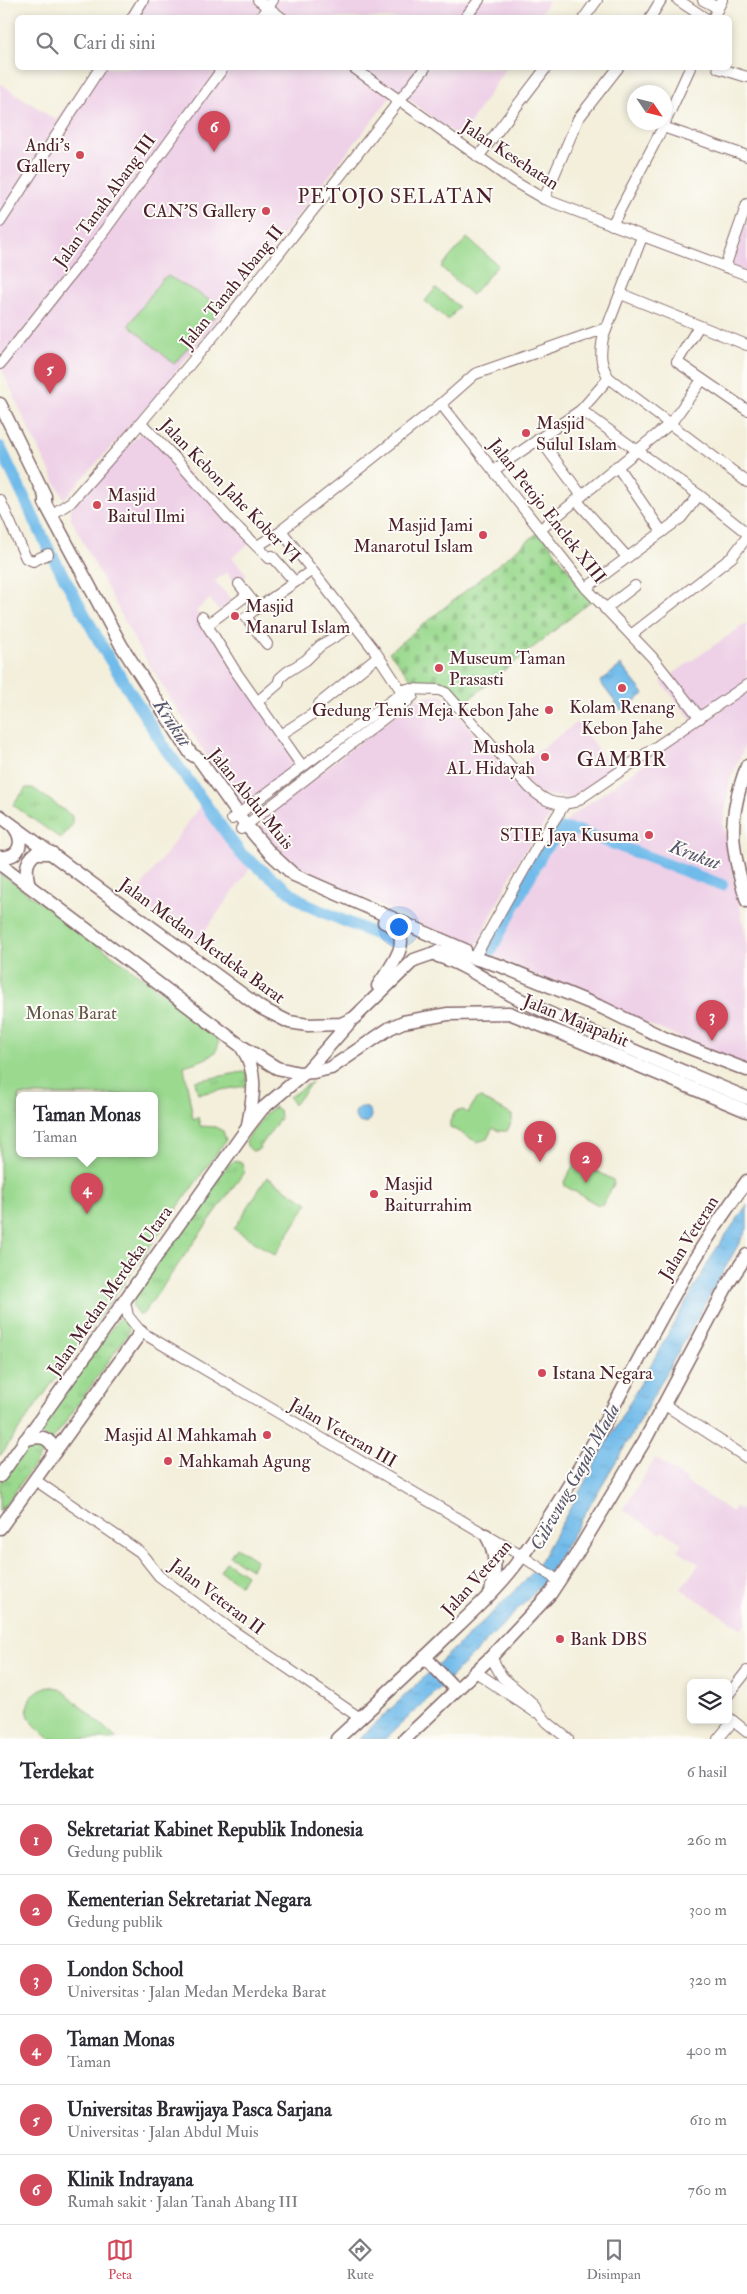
<!DOCTYPE html>
<html lang="id">
<meta charset="utf-8">
<style>
body{margin:0;font-family:"IM FELL Double Pica",serif;background:#f2f2f3;color:#2b2b33}
.controls{position:absolute;right:15px;bottom:15px;display:grid;overflow:hidden;border-radius:8px;box-shadow:0 2px 8px #0003}
.controls button{width:45px;height:45px;display:grid;place-items:center;padding:0;border:0;border-bottom:1px solid #e1e1e2;background:#fff;color:#2b2b33;font:25px sans-serif}
.compass{position:absolute;left:627px;top:85px;width:45px;height:45px;border-radius:50%;background:#fff;box-shadow:0 2px 8px #0003;rotate:125deg}
.you{position:absolute;left:398px;top:926px;width:18px;height:18px;margin:-12px;border:4px solid #fff;border-radius:50%;background:#1a73e8;box-shadow:0 0 0 8px #1a73e833}
.badge{display:grid;place-items:center;width:32px;height:32px;border-radius:50%;background:#d1495b;color:#fff;font-size:16px;font-weight:700}
.pin{position:absolute;translate:-50% -41px;filter:drop-shadow(0 1px 2px #0008)}
.pin::after{content:'';position:absolute;top:26px;width:18px;height:15px;background:inherit;clip-path:polygon(0 0,100% 0,50% 100%)}
.popup{position:absolute;left:16px;top:1092px;width:142px;height:65px;box-sizing:border-box;display:grid;place-content:center;border-radius:8px;background:#fff;filter:drop-shadow(0 1px 4px #0005);font-size:16px;white-space:nowrap;color:#7c7c81}
.popup b{font-size:19px;color:#2b2b33}
.popup::after{content:'';position:absolute;left:50%;top:100%;margin-left:-10px;border:10px solid transparent;border-top-color:#fff}
.list{margin:0;padding:0;list-style:none}
h2{display:flex;justify-content:space-between;align-items:center;height:65px;margin:0;padding:0 20px;font-size:21px}
h2 small{font-size:16px;font-weight:400;color:#7c7c81}
.list li{display:grid;grid-template-columns:32px 1fr auto;gap:15px;align-items:center;box-sizing:border-box;height:70px;padding:0 20px;border-top:1px solid #e1e1e2}
.list b{display:block;font-size:19px;white-space:nowrap}
.list p{margin:0;font-size:16px;white-space:nowrap;color:#7c7c81}
.list em{font-size:16px;font-style:normal;color:#7c7c81}
.icon{flex:none;width:28px;height:28px;fill:none;stroke:currentColor;stroke-width:2;stroke-linecap:round;stroke-linejoin:round}
.map{position:relative;flex:none;width:747px;height:1739px;overflow:hidden}
.search{position:absolute;background:#fff;box-shadow:0 2px 8px #0003;left:15px;right:15px;top:15px;height:55px;display:flex;align-items:center;gap:12px;box-sizing:border-box;padding:0 18px;border-radius:8px;color:#7c7c81;font-size:19px}
.sheet{height:485px;background:#fff}
nav{display:flex;justify-content:space-around;align-items:center;box-sizing:border-box;height:70px;border-top:1px solid #e1e1e2;background:#fff;font-size:14px;color:#7c7c81}
nav a{display:grid;justify-items:center;gap:2px}
nav .on{color:#d1495b}
.map>svg:first-child{display:block}
</style>
<div class="map">
<svg width="747" height="1739" viewBox="0 0 747 1739">
<defs>
<pattern id="grass-tufts" width="24" height="20" patternUnits="userSpaceOnUse" patternTransform="scale(1.25)"><rect width="24" height="20" fill="#9ad98e"/><path d="M3 7l-1-3M5 7V3M7 7l1-3M15 17l-1-3M17 17v-4M19 17l1-3" fill="none" stroke="#86ba7b"/></pattern>
<pattern id="cemetery-stones" width="16" height="16" patternUnits="userSpaceOnUse" patternTransform="scale(1.25)"><rect width="16" height="16" fill="#9ad98e"/><path d="M2 7V4a2 2 0 0 1 4 0v3zM10 15v-3a2 2 0 0 1 4 0v3z" fill="#86ba7b"/></pattern>
<pattern id="water-ripples" width="26" height="14" patternUnits="userSpaceOnUse" patternTransform="scale(1.25)"><rect width="26" height="14" fill="#71bbea"/><path d="M2 4q2-2 4 0t4 0M15 11q2-2 4 0t4 0" fill="none" stroke="#63a0c9"/></pattern>
</defs>
<rect width="100%" height="100%" fill="#fdfcf7"/>
<filter id="ink" filterUnits="userSpaceOnUse"><feTurbulence type="fractalNoise" baseFrequency=".02" numOctaves="2"/><feDisplacementMap in="SourceGraphic" scale="10" xChannelSelector="R" yChannelSelector="G"/><feConvolveMatrix kernelMatrix="1 2 1 2 8 2 1 2 1" color-interpolation-filters="sRGB"/></filter>
<filter id="wash" filterUnits="userSpaceOnUse"><feTurbulence type="fractalNoise" baseFrequency=".0096" numOctaves="4" result="noise"/><feDisplacementMap in="SourceGraphic" scale="20" xChannelSelector="R" yChannelSelector="G"/><feGaussianBlur stdDeviation="1.12" result="paint"/><feColorMatrix in="noise" values="0 0 0 0 0 0 0 0 0 0 0 0 0 0 0 0 0 1.4 0 .05"/><feComposite in="paint" operator="in"/></filter>
<g filter="url(#wash)">
<rect width="100%" height="100%" fill="#f3efdb"/>
<g fill="#eed0e7">
<polygon points="139,0 338,0 342,3 344,0 549,0 538,18 127,18"/>
<polygon points="93,68 506,68 460,138 396,90 157,396 64,499 28,427 0,365 0,85 1,84 56,120"/>
<polygon points="747,221 747,273 731,267"/>
<polygon points="146,427 252,542 232,557 247,575 236,584 227,572 215,581 232,600 219,611 210,599 196,611 303,763 240,809 137,645 71,519 71,509"/>
<polygon points="747,623 747,683 692,720 661,682"/>
<polygon points="747,691 747,742 730,780 723,825 747,941 747,1067 494,957 558,831 571,816"/>
<polygon points="442,695 526,795 550,816 519,859 475,949 315,875 291,861 261,831 263,816 419,697"/>
<polygon points="578,722 614,772 571,799 539,794 514,769"/>
<polygon points="201,805 228,844 251,867 196,943 134,897"/>
<polygon points="655,1458 686,1479 686,1482 732,1512 735,1506 747,1513 747,1622 742,1629 681,1589 699,1564 678,1550 682,1543 663,1531 661,1534 623,1510"/>
</g>
<g fill="url(#grass-tufts)" stroke="#727c5c">
<polygon points="26,788 33,788 72,816 72,825 61,839 13,805"/>
<polygon points="243,1072 247,1073 247,1085 245,1086 198,1094 195,1081"/>
<polygon points="312,1082 294,1105 289,1097"/>
<polygon points="274,1107 279,1110 280,1118 258,1150 252,1151 247,1146 246,1141 266,1113"/>
<polygon points="234,1161 243,1163 244,1172 143,1314 138,1314 133,1307 132,1299 227,1166"/>
<polygon points="122,1314 130,1331 52,1441 37,1432"/>
<polygon points="33,1441 43,1445 45,1450 0,1512 0,1482 28,1443"/>
</g>
<polygon fill="url(#cemetery-stones)" stroke="#727c5c" points="540,531 591,601 463,704 449,687 413,681 389,652"/>
<g fill="#9ad98e" stroke="#727c5c" fill-rule="evenodd">
<polygon points="467,238 498,265 472,295 441,267"/>
<polygon points="168,276 222,307 174,364 129,325 162,279"/>
<polygon points="436,288 459,307 448,320 425,301"/>
<path d="M0 873 213 1029C230 1055 202 1060 184 1066L193 1119 198 1117 200 1126 215 1127 223 1131 226 1140 0 1456ZM19 1095H154V1153H19Z"/>
<polygon points="481,1098 512,1115 512,1121 507,1131 499,1131 493,1128 487,1139 477,1142 450,1127 450,1121 455,1112 463,1110 468,1113 476,1099"/>
<polygon points="579,1161 613,1180 614,1184 603,1204 598,1205 565,1186 564,1182 575,1162"/>
<polygon points="267,1177 308,1203 275,1255 234,1229"/>
<polygon points="236,1547 256,1560 251,1569 230,1556"/>
<polygon points="226,1562 246,1575 240,1585 220,1571"/>
<path d="M49 1686 58 1688 65 1692 117 1739H50C44 1733 35 1727 30 1719 22 1703 34 1690 49 1686Z"/>
</g>
<g fill="url(#water-ripples)" stroke="#5e6d8a">
<polygon points="621,665 644,694 622,711 600,682"/>
<circle cx="363" cy="1115" r="8"/>
<polygon points="747,1205 747,1229 631,1436 543,1584 441,1687 385,1739 359,1739 494,1611 531,1574 541,1560 716,1249"/>
</g>
<g fill="none" stroke-linecap="round" stroke-linejoin="round">
<g stroke="#71bbea" stroke-width="12">
<polyline points="0,447 48,548 104,650 165,748 241,854 307,905 396,943"/>
<polyline points="490,952 544,850 562,829 579,831 722,885"/>
</g>
</g>
</g>
<g filter="url(#ink)">
<g fill="none" stroke-linecap="round" stroke-linejoin="round">
<g stroke="#856869" stroke-width="12">
<g id="minor">
<polyline points="258,0 282,18"/>
<polyline points="678,0 705,18"/>
<polyline points="703,0 718,8"/>
<polyline points="132,18 143,0"/>
<polyline points="260,18 273,0"/>
<polyline points="465,18 479,0"/>
<polyline points="584,18 597,0"/>
<polyline points="650,18 661,0"/>
<polyline points="713,18 722,0"/>
<polyline points="354,68 513,181 544,199 747,275"/>
<polyline points="718,68 747,77"/>
<polyline points="663,127 747,156"/>
<polyline points="478,157 546,68"/>
<polyline points="544,199 578,119 618,68"/>
<polyline points="0,222 100,68"/>
<polyline points="612,225 663,127 690,68"/>
<path d="M642 237 603 338C600 355 600 364 609 378L747 482"/>
<polyline points="725,267 747,204"/>
<polyline points="621,294 747,345"/>
<polyline points="699,326 677,362 747,410"/>
<polyline points="0,364 91,249 223,68"/>
<polyline points="441,404 586,588 652,657 700,718"/>
<polyline points="581,410 699,495 747,533"/>
<polyline points="141,423 178,461 229,519 269,558 272,556 295,582"/>
<polyline points="539,438 582,496"/>
<polyline points="617,466 662,532"/>
<polyline points="494,470 581,410 609,378"/>
<polyline points="0,500 26,558 33,561 48,554"/>
<polyline points="577,501 627,557"/>
<polyline points="51,515 71,502 133,432 222,326 425,68"/>
<polyline points="541,529 671,423 702,380"/>
<polyline points="257,546 282,531"/>
<polyline points="239,584 258,608 311,571"/>
<polyline points="586,588 681,518 699,495"/>
<polyline points="258,607 246,617 267,644"/>
<polyline points="605,609 635,586"/>
<polyline points="202,617 234,669 302,766"/>
<polyline points="207,625 247,595"/>
<polyline points="631,635 732,557 747,537"/>
<polyline points="408,701 375,651 283,533 283,529 441,404 475,374 606,328"/>
<polyline points="257,702 278,684 280,678 287,672 306,660 320,646 354,625"/>
<polyline points="280,735 319,710 319,704 377,657"/>
<path d="M232 819 407 689 439 690 446 693 529 787C543 800 555 807 575 802L747 685"/>
<polyline points="241,829 413,696"/>
<polyline points="476,955 538,845 564,805"/>
<polyline points="125,1301 128,1316 141,1332 522,1556 559,1581"/>
<polyline points="665,1405 747,1458"/>
<polyline points="35,1480 140,1552 159,1576 232,1630 360,1718"/>
<polyline points="491,1657 502,1677 530,1701 547,1722 568,1739"/>
<polyline points="476,1672 535,1712"/>
<polyline points="728,1695 747,1671"/>
<polyline points="728,1717 747,1732"/>
<polyline points="718,1739 733,1721"/>
</g>
</g>
<g stroke="#856869" stroke-width="15">
<g id="major">
<polyline points="0,404 45,496 45,503 121,645 191,754 199,759 246,825 270,853 294,875 465,950"/>
<path d="M747 766C727 820 730 847 747 901"/>
<polyline points="0,816 261,1008 289,1022 308,1025 341,1024 354,1018 414,960 437,952 460,954 501,966 603,1008 664,1038 747,1070"/>
<path d="M0 857C20 859 25 841 14 827"/>
<polyline points="0,864 241,1046 277,1068 299,1073 314,1072 331,1068 390,1028 403,1022 448,1014 509,1013 563,1034 747,1111"/>
<path d="M29 886C26 873 24 862 36 853H52"/>
<path d="M438 956C468 965 497 989 525 1002 598 1037 673 1067 747 1098"/>
<path d="M378 986C391 965 419 936 384 922"/>
<path d="M242 1048C259 1072 253 1098 248 1125"/>
<path d="M25 1440C40 1435 50 1436 55 1452"/>
<polyline points="0,1476 248,1127 262,1109 306,1072 350,1022"/>
<polyline points="0,1528 141,1332"/>
<path d="M486 1535C498 1554 495 1571 491 1592"/>
<polyline points="425,1657 456,1690"/>
<path d="M337 1739C374 1705 411 1671 447 1636 473 1611 501 1586 522 1556 609 1438 659 1298 747 1181"/>
<polyline points="405,1739 491,1657 551,1593 576,1555 645,1440 729,1282 747,1255"/>
</g>
</g>
<use href="#minor" stroke="#fff" stroke-width="10"/>
<use href="#major" stroke="#fff" stroke-width="12"/>
</g>
</g>
<g fill="#d1495b" stroke="#fdfcf7" stroke-width="2">
<circle cx="80" cy="155" r="5"/>
<circle cx="266" cy="211" r="5"/>
<circle cx="526" cy="433" r="5"/>
<circle cx="97" cy="505" r="5"/>
<circle cx="483" cy="535" r="5"/>
<circle cx="235" cy="616" r="5"/>
<circle cx="439" cy="668" r="5"/>
<circle cx="622" cy="688" r="5"/>
<circle cx="549" cy="710" r="5"/>
<circle cx="545" cy="757" r="5"/>
<circle cx="649" cy="835" r="5"/>
<circle cx="374" cy="1194" r="5"/>
<circle cx="542" cy="1373" r="5"/>
<circle cx="267" cy="1435" r="5"/>
<circle cx="168" cy="1461" r="5"/>
<circle cx="560" cy="1639" r="5"/>
</g>
<g text-anchor="middle" dominant-baseline="central" stroke-width="4" stroke-linejoin="round" paint-order="stroke">
<g font-size="18" fill="#4a1f2b" stroke="#fdfcf7" text-anchor="start">
<text x="70" y="145" text-anchor="end">Andi's<tspan x="70" dy="21">Gallery</tspan></text>
<text x="256" y="211" text-anchor="end">CAN'S Gallery</text>
<text x="536" y="423">Masjid<tspan x="536" dy="21">Sulul Islam</tspan></text>
<text x="107" y="495">Masjid<tspan x="107" dy="21">Baitul Ilmi</tspan></text>
<text x="473" y="525" text-anchor="end">Masjid Jami<tspan x="473" dy="21">Manarotul Islam</tspan></text>
<text x="245" y="606">Masjid<tspan x="245" dy="21">Manarul Islam</tspan></text>
<text x="449" y="658">Museum Taman<tspan x="449" dy="21">Prasasti</tspan></text>
<text x="622" y="707" text-anchor="middle">Kolam Renang<tspan x="622" dy="21">Kebon Jahe</tspan></text>
<text x="539" y="710" text-anchor="end">Gedung Tenis Meja Kebon Jahe</text>
<text x="535" y="747" text-anchor="end">Mushola<tspan x="535" dy="21">AL Hidayah</tspan></text>
<text x="639" y="835" text-anchor="end">STIE Jaya Kusuma</text>
<text x="384" y="1184">Masjid<tspan x="384" dy="21">Baiturrahim</tspan></text>
<text x="552" y="1373">Istana Negara</text>
<text x="257" y="1435" text-anchor="end">Masjid Al Mahkamah</text>
<text x="178" y="1461">Mahkamah Agung</text>
<text x="570" y="1639">Bank DBS</text>
</g>
<g font-size="18" fill="#4a1f2b" stroke="#fdfcf7">
<text transform="translate(510 155) rotate(33)">Jalan Kesehatan</text>
<text transform="translate(105 201) rotate(-54)">Jalan Tanah Abang III</text>
<text transform="translate(232 287) rotate(-51)">Jalan Tanah Abang II</text>
<text transform="translate(230 491) rotate(46)">Jalan Kebon Jahe Kober VI</text>
<text transform="translate(547 511) rotate(52)">Jalan Petojo Enclek XIII</text>
<text transform="translate(251 799) rotate(51)">Jalan Abdul Muis</text>
<text transform="translate(202 941) rotate(36)">Jalan Medan Merdeka Barat</text>
<text transform="translate(576 1021) rotate(22)">Jalan Majapahit</text>
<text transform="translate(689 1238) rotate(-58)">Jalan Veteran</text>
<text transform="translate(110 1291) rotate(-55)">Jalan Medan Merdeka Utara</text>
<text transform="translate(343 1433) rotate(30)">Jalan Veteran III</text>
<text transform="translate(477 1578) rotate(-48)">Jalan Veteran</text>
<text transform="translate(217 1597) rotate(37)">Jalan Veteran II</text>
</g>
<g font-size="18" fill="#625749" stroke="#fdfcf7">
<text x="71" y="1013">Monas Barat</text>
</g>
<g font-size="19" font-style="italic" fill="#58566e" stroke="#fdfcf7">
<text transform="translate(172 723) rotate(57)">Krukut</text>
<text transform="translate(695 855) rotate(21)">Krukut</text>
<text transform="translate(575 1477) rotate(-61)">Ciliwung Gajah Mada</text>
</g>
<g font-size="20" letter-spacing="1" fill="#4a1f2b" stroke="#fdfcf7">
<text x="396" y="196">PETOJO SELATAN</text>
<text x="622" y="759">GAMBIR</text>
</g>
</g>
</svg>
<div class="controls">
<button><svg class="icon" aria-label="layers" viewBox="0 0 24 24"><path d="M12 4l9 5-9 5-9-5zM3 14l9 5 9-5"/></svg></button>
</div>
<svg class="compass" viewBox="-18 -18 36 36"><path d="M0-13l5 13h-10z" fill="#e53935"/><path d="M0 13l5-13h-10z" fill="#7c7c81"/></svg>
<div class="you"></div>
<div class="pin badge" style="left:540px;top:1162px">1</div>
<div class="pin badge" style="left:586px;top:1183px">2</div>
<div class="pin badge" style="left:712px;top:1041px">3</div>
<div class="pin badge" style="left:87px;top:1214px">4</div>
<div class="popup"><b>Taman Monas</b>Taman</div>
<div class="pin badge" style="left:50px;top:394px">5</div>
<div class="pin badge" style="left:214px;top:152px">6</div>
<div class="search"><svg class="icon" aria-label="search" viewBox="0 0 24 24"><circle cx="10" cy="10" r="6"/><path d="M15 15l6 6"/></svg>Cari di sini</div>
</div>
<section class="sheet">
<h2>Terdekat<small>6 hasil</small></h2>
<ul class="list">
<li><span class="badge">1</span><div><b>Sekretariat Kabinet Republik Indonesia</b><p>Gedung publik</p></div><em>260 m</em></li>
<li><span class="badge">2</span><div><b>Kementerian Sekretariat Negara</b><p>Gedung publik</p></div><em>300 m</em></li>
<li><span class="badge">3</span><div><b>London School</b><p>Universitas · Jalan Medan Merdeka Barat</p></div><em>320 m</em></li>
<li><span class="badge">4</span><div><b>Taman Monas</b><p>Taman</p></div><em>400 m</em></li>
<li><span class="badge">5</span><div><b>Universitas Brawijaya Pasca Sarjana</b><p>Universitas · Jalan Abdul Muis</p></div><em>610 m</em></li>
<li><span class="badge">6</span><div><b>Klinik Indrayana</b><p>Rumah sakit · Jalan Tanah Abang III</p></div><em>760 m</em></li>
</ul>
</section>
<nav>
<a class="on"><svg class="icon" aria-label="map" viewBox="0 0 24 24"><path d="M3 6l6-2 6 2 6-2v14l-6 2-6-2-6 2zM9 4v14M15 6v14"/></svg>Peta</a>
<a><svg class="icon" aria-label="directions" viewBox="0 0 24 24"><path d="M12 3l9 9-9 9-9-9zM9 14v-3h6M13 9l2 2-2 2"/></svg>Rute</a>
<a><svg class="icon" aria-label="saved" viewBox="0 0 24 24"><path d="M7 4h10v16l-5-4-5 4z"/></svg>Disimpan</a>
</nav>
